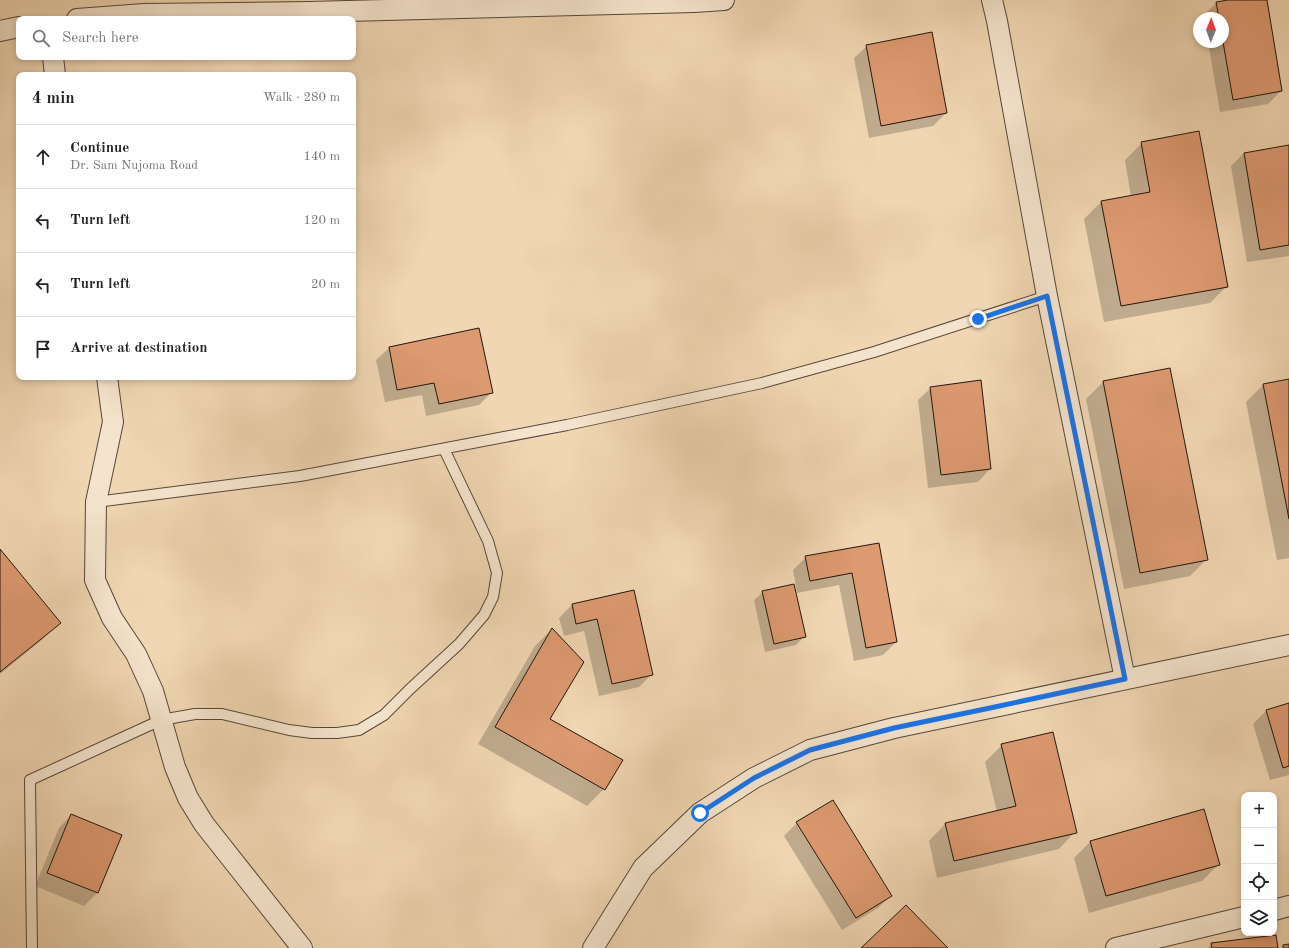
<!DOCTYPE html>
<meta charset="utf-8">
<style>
body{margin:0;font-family:"Old Standard TT",serif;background:#f2f2f2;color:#222}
.controls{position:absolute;right:12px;bottom:12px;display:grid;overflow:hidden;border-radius:8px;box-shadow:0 2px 6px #0003}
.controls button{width:36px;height:36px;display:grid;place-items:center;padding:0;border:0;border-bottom:1px solid #e0e0e0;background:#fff;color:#222;font:20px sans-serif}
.compass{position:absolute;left:1193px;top:12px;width:36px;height:36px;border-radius:50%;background:#fff;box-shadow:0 2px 6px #0003;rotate:1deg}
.stop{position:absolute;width:12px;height:12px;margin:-9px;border:3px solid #1a73e8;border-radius:50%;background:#fff}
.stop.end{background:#1a73e8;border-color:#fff;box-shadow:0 1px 4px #0008}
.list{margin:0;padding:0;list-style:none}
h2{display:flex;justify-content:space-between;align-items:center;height:52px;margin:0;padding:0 16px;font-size:17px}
h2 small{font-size:13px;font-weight:400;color:#767676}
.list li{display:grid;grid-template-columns:26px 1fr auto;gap:12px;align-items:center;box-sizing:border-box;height:64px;padding:0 16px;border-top:1px solid #e0e0e0}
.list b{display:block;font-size:15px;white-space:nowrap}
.list p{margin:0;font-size:13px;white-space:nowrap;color:#767676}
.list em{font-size:13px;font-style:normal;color:#767676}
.icon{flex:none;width:22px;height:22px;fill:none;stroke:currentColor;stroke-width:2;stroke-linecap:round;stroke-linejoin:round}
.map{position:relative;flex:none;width:1289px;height:948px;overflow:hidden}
.search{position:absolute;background:#fff;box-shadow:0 2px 6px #0003;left:16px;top:16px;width:340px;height:44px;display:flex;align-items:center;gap:10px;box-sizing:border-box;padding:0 14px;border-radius:8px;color:#767676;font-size:15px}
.panel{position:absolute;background:#fff;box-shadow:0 2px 6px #0003;left:16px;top:72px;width:340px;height:308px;border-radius:8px}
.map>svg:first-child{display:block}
</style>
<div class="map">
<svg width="1289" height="948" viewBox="0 0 1289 948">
<rect width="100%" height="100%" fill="#f0d6b2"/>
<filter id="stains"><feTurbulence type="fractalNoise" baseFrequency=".005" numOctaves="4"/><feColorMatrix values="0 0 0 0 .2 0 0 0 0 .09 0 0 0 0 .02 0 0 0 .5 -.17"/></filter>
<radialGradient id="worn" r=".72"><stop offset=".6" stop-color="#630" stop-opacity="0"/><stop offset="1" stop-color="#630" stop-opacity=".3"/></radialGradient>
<g fill="#0003">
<polygon points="1234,0 1266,0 1281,91 1268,104 1220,112 1208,42 1223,42 1223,18 1204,18 1203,16 1216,3"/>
<polygon points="867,46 946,113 933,126 869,138 854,58"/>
<polygon points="1142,143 1227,286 1210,303 1104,322 1084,219 1101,202 1131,197 1125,160"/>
<polygon points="1289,146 1289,256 1247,262 1231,166 1244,153"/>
<polygon points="478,329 492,392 479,405 426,416 422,395 385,402 376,360 389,348"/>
<polygon points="1169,369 1206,560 1190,576 1124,589 1086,399 1103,382"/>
<polygon points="1289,380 1289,558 1277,560 1246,402 1263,385"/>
<polygon points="931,388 990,469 978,482 928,488 918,400"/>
<polygon points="878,544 896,642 883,655 854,661 839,585 797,593 793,570 806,557"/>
<polygon points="0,551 59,623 42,640 0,674"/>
<polygon points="633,591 652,674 639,687 599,696 584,631 564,636 559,618 572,605"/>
<polygon points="763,592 805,636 796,645 765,652 754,600"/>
<polygon points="552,629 549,719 604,789 587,806 478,744 535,646"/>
<polygon points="1289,704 1289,775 1270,780 1253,724 1266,711"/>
<polygon points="1002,745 1075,832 1059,849 937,878 929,841 945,824 997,812 985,762"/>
<polygon points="71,815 120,835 97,893 84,906 35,886 59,828"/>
<polygon points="797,823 891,895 878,908 842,930 784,836"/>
<polygon points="1091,841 1219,864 1202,881 1089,913 1074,858"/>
<polygon points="1211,944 1277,948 1208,948"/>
</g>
<g fill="#dd9970" stroke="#21170f">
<polygon points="1228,0 1267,0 1282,91 1233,100 1223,42 1223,18 1219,18 1216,2"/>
<polygon points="932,32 947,113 881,126 866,45"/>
<polygon points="1199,131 1228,287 1121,306 1101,201 1150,192 1141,142"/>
<polygon points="1289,145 1289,245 1260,250 1244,153"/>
<polygon points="479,328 493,393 439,404 434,383 397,390 389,347"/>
<polygon points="1170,368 1208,560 1140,573 1103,381"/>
<polygon points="1289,379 1289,519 1263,384"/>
<polygon points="981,380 991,469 941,475 930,387"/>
<polygon points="879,543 897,642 866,648 852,573 810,581 805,556"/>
<polygon points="0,549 61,623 0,672"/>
<polygon points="794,584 806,637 774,644 762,591"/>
<polygon points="634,590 653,675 612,684 597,619 576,624 572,604"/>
<polygon points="552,628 584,662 550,719 623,760 605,790 495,727"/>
<polygon points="1289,703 1289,766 1283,768 1266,710"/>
<polygon points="1053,732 1077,833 954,861 945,823 1016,806 1001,744"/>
<polygon points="833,800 892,896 856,918 796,822"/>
<polygon points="1204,809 1220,865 1106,896 1090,841"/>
<polygon points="71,814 122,835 98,893 47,873"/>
<polygon points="906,905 948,948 861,948"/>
<polygon points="1276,935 1278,948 1212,948 1211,943"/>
<polygon points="1289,944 1289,948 1283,948 1283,945"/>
</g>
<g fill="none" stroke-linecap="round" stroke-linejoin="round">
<g stroke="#554738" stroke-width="12">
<g id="lane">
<polyline points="96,502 300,476 567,425 762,383 874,352 1047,296"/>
<polyline points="32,948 30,780 161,720 195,714 222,714 289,730 312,733 337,733 359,730 384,715 410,689 459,644 484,615 493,597 497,573 488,541 444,449"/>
</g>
</g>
<g stroke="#554738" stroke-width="22">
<g id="street">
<polyline points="992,0 997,21 1047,296 1125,679"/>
<polyline points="77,19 144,14 309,12 694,2 724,0"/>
<polyline points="0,31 19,27"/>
<polyline points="53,57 55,75"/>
<polyline points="107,377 113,422 96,502 95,580 112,618 136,654 153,691 175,767 188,798 204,824 302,948"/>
<polyline points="1274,910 1289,906"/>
<polyline points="593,948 643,868 700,813 754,778 810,750 894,728 1289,645"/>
<polyline points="1116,948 1244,917"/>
</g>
</g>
<use href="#lane" stroke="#f5e4cd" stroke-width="10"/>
<use href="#street" stroke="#f5e4cd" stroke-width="20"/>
</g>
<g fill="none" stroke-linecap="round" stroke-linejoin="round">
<polyline stroke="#1a73e8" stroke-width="5" points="700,813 754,778 810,750 894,728 990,708 1125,679 1047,296 978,319"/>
</g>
<rect width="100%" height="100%" filter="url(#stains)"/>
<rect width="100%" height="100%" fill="url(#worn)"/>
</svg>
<div class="controls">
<button>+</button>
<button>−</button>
<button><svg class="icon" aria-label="locate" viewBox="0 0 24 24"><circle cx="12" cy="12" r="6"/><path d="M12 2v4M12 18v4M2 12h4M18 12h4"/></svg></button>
<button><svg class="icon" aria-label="layers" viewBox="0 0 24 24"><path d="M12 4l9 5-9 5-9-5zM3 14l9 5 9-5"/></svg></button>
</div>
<svg class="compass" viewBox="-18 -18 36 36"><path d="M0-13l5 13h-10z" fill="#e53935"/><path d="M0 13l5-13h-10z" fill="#767676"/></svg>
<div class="stop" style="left:700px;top:813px"></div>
<div class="stop end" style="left:978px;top:319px"></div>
<div class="search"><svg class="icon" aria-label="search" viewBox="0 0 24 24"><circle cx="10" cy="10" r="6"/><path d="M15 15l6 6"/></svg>Search here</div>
<section class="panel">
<h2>4 min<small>Walk · 280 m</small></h2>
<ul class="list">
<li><svg class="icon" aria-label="ahead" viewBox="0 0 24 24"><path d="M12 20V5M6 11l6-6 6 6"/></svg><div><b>Continue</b><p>Dr. Sam Nujoma Road</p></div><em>140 m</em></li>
<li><svg class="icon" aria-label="left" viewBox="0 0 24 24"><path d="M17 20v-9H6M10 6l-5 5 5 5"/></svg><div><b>Turn left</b></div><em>120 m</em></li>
<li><svg class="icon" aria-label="left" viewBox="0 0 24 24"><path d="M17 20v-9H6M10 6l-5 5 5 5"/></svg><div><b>Turn left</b></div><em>20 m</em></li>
<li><svg class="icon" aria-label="arrive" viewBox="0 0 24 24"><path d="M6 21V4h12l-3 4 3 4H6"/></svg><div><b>Arrive at destination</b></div></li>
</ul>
</section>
</div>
